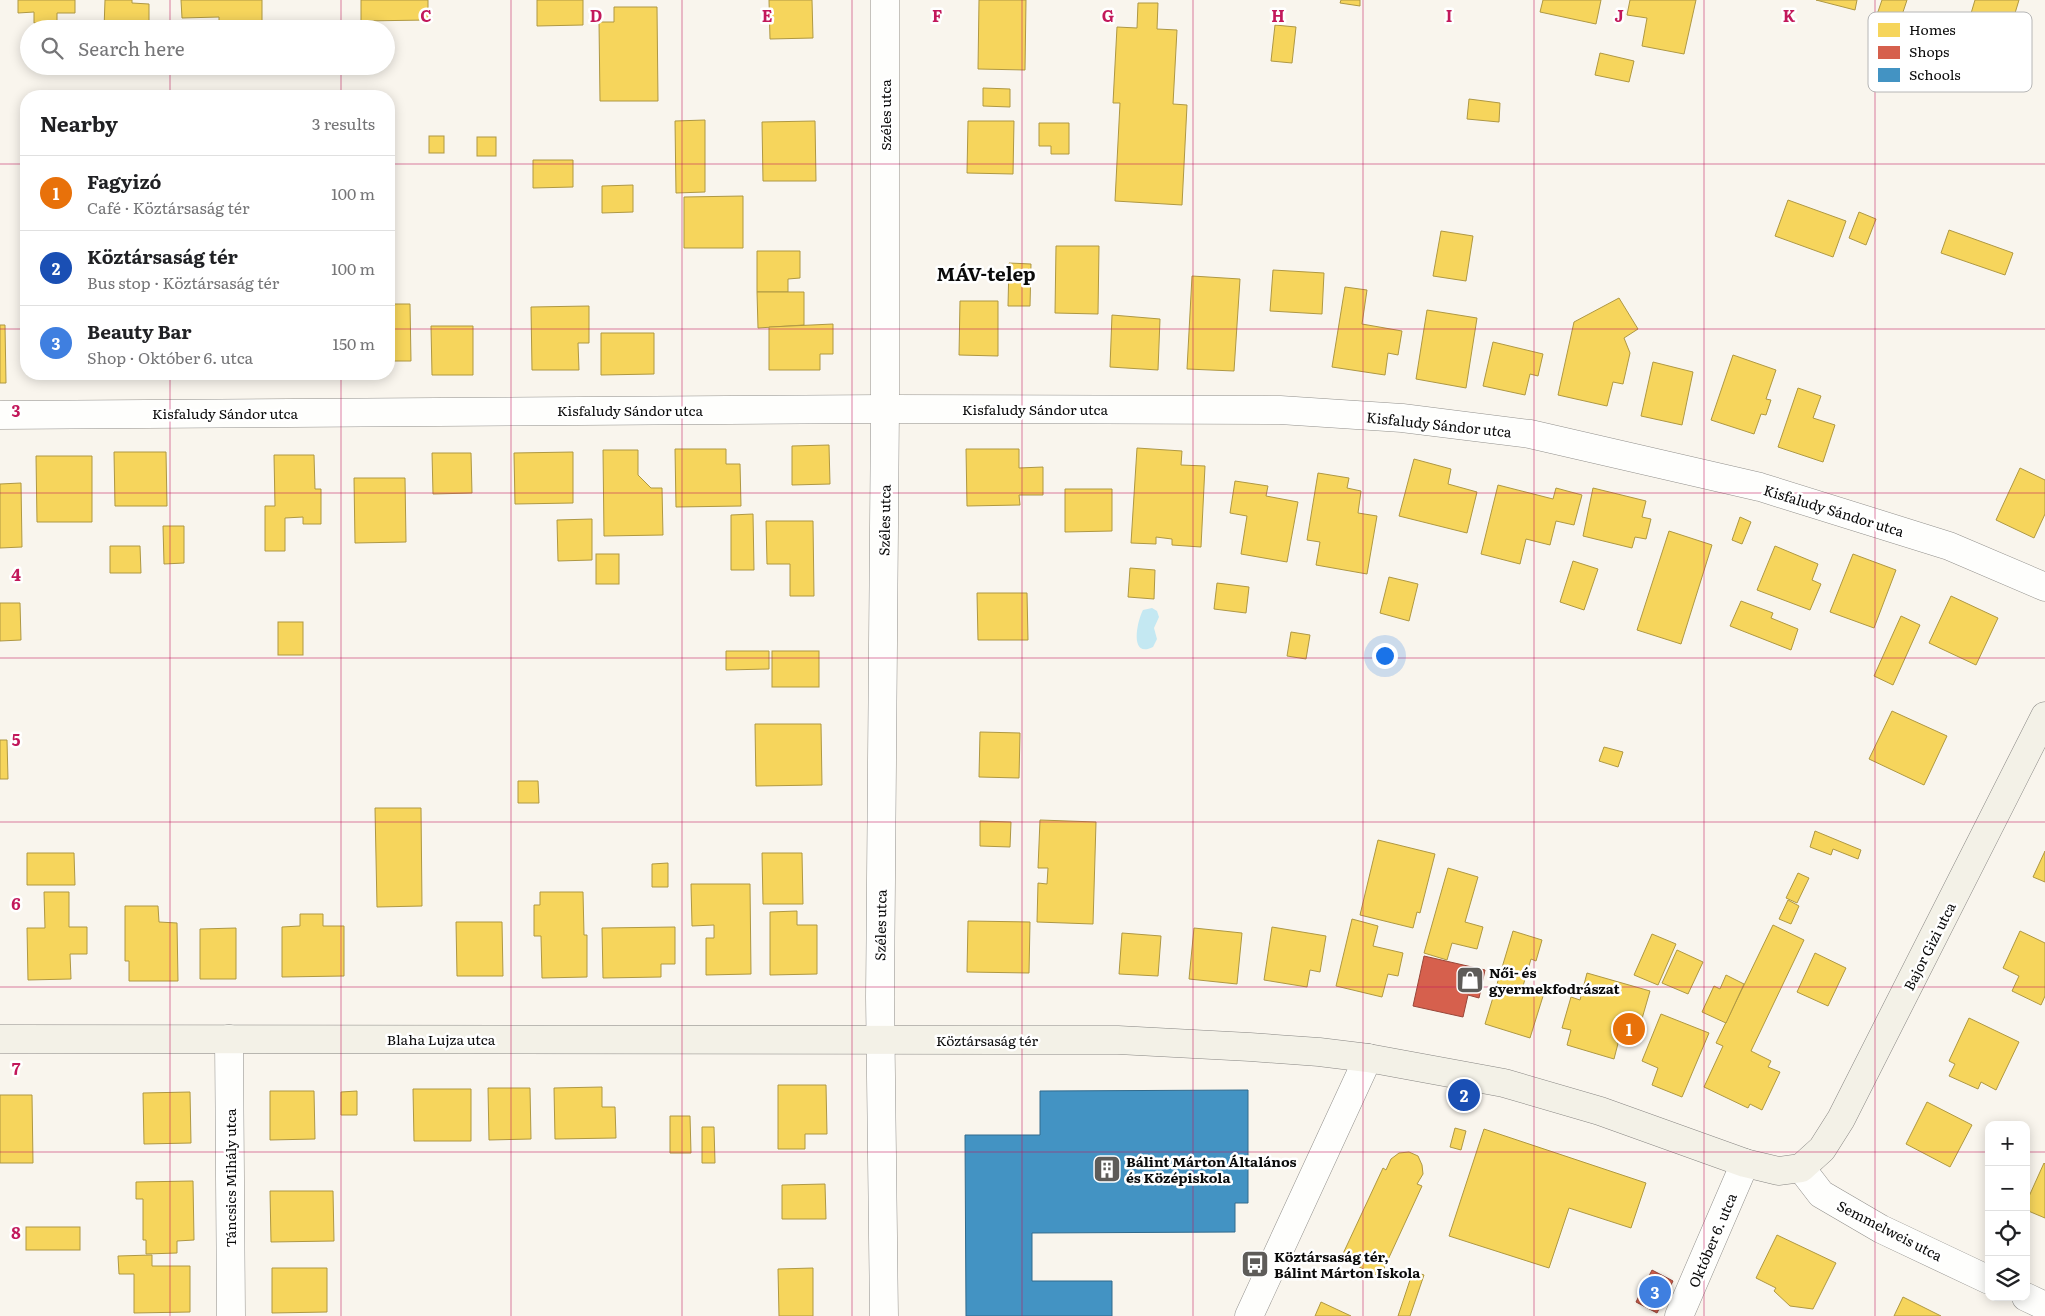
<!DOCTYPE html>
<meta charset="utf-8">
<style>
body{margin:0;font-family:Literata,serif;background:#f6f6f6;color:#202124}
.controls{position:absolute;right:15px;bottom:15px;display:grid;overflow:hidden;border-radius:10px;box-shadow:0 2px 12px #0003}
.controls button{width:45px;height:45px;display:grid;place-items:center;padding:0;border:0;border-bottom:1px solid #e0e0e0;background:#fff;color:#202124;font:25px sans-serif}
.you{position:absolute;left:1384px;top:655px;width:18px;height:18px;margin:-12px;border:4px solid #fff;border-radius:50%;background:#1a73e8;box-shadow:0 0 0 8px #1a73e833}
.badge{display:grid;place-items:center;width:32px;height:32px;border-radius:50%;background:#0f766e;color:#fff;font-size:16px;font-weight:700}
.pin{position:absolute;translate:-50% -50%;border:2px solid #fff;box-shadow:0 1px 5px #0006}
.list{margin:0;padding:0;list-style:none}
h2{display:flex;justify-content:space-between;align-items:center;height:65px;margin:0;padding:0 20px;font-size:21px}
h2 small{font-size:16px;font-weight:400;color:#757577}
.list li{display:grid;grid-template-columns:32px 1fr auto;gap:15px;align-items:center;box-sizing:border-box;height:75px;padding:0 20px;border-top:1px solid #e0e0e0}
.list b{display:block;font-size:19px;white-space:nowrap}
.list p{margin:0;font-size:16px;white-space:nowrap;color:#757577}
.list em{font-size:16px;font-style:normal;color:#757577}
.icon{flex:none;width:28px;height:28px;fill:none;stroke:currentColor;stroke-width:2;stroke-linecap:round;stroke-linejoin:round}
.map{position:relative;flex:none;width:2045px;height:1316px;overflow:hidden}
.search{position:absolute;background:#fff;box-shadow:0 2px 12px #0003;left:20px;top:20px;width:375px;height:55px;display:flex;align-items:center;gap:12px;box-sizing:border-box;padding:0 18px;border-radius:28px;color:#757577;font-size:19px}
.panel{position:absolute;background:#fff;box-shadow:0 2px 12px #0003;left:20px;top:90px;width:375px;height:290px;border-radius:20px}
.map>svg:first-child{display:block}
</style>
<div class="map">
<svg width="2045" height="1316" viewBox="0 0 2045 1316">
<rect width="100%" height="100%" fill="#f9f5ed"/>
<path fill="#c4e8f2" d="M1152 608 1157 611 1159 617 1154 628 1157 639 1153 647C1129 659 1137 621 1143 610Z"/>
<g fill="#f6d55c" stroke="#af9843">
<polygon points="18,0 75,0 75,13 57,13 57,24 34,23 34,12 18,13"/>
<polygon points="105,0 132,0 132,3 149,4 149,29 104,29"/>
<polygon points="181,0 262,0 262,27 219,27 219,17 182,18"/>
<polygon points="361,0 428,0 428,20 361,21"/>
<polygon points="537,0 583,0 583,25 537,26"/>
<polygon points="769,0 812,0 813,38 770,39"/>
<polygon points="979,0 1026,0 1025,70 978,69"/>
<polygon points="1341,0 1360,0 1360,6 1340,3"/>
<polygon points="1543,0 1601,0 1596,24 1540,12"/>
<polygon points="1630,0 1696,0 1684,54 1642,46 1647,18 1627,15"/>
<polygon points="1816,0 1857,0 1855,10"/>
<polygon points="1882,0 1907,0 1895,36 1872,29"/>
<polygon points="1975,0 2019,0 1995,79 1955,67"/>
<polygon points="1138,3 1158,3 1157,29 1177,30 1173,104 1187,105 1182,205 1115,201 1120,103 1113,103 1117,27 1137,28"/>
<polygon points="614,7 657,7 658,101 600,101 599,22 614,22"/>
<polygon points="1275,25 1296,27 1292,63 1271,61"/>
<polygon points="1600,53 1634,61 1629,82 1595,75"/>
<polygon points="983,88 1010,89 1010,107 983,106"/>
<polygon points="1469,99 1500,103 1499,122 1467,119"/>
<polygon points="705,120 705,192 676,193 675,121"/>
<polygon points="815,121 816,181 763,181 762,122"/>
<polygon points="968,121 1014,121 1013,174 967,173"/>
<polygon points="1039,123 1069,123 1069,154 1051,154 1051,146 1039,146"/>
<rect x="429" y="136" width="15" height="17"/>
<rect x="477" y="137" width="19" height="19"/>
<polygon points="533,160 573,160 573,187 533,188"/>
<polygon points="633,185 633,212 602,213 602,186"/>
<polygon points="743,196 743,248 684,248 684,197"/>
<polygon points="1788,200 1846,221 1833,257 1775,236"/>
<polygon points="1859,212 1876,219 1866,245 1849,238"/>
<polygon points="1949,230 2013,253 2005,275 1941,253"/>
<polygon points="1441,231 1473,236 1466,281 1433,276"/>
<polygon points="1056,246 1099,246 1098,314 1055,313"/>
<polygon points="757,251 800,251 800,278 788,279 788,292 757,292"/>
<polygon points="1009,263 1031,264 1030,306 1008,306"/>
<polygon points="1273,270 1324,273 1322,314 1270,311"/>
<polygon points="1192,276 1240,279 1234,371 1187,369"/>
<polygon points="1345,287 1367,290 1362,324 1402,331 1398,355 1388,353 1385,375 1332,367"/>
<polygon points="757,292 804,292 804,325 758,328"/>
<polygon points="1619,298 1638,329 1624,338 1630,353 1623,384 1613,382 1607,406 1558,395 1574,322"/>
<polygon points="960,301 998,301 998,356 959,355"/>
<polygon points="389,304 410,304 411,361 389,361"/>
<polygon points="589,306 589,343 578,343 579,370 532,370 531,307"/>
<polygon points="1427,310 1477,318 1466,388 1416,379"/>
<polygon points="1112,315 1160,319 1158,370 1110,367"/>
<polygon points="833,324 833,354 820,354 820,370 769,370 769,327"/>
<polygon points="0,325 5,325 6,383 0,383"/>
<polygon points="431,326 473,326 473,375 432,375"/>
<polygon points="601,333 654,333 654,374 601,375"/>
<polygon points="1493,342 1543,354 1538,376 1530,374 1525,395 1483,386"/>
<polygon points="1733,355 1776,370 1766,399 1771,400 1766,415 1761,414 1754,434 1711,420"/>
<polygon points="1653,362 1693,372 1682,425 1641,416"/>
<polygon points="282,374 341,374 341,378 282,379"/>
<polygon points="1798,388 1821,396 1813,418 1835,425 1823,462 1778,447"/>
<polygon points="829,445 830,484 792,485 792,446"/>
<polygon points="1137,448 1182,451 1181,465 1205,466 1201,547 1172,545 1172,539 1156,537 1156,544 1131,543"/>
<polygon points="675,449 726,449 726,464 740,464 741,506 676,507"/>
<polygon points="966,449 1019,449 1019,468 1043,467 1043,495 1019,495 1020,505 967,506"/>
<polygon points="603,450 638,450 638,475 651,488 662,488 663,535 604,536"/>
<polygon points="114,452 166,452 167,506 115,506"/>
<polygon points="573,452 573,503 515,504 514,453"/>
<polygon points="432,453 471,453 472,493 433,494"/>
<polygon points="274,455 314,455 315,489 321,489 321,524 303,524 303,517 285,518 285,551 265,551 265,506 275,506"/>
<polygon points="36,456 92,456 92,522 37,522"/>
<polygon points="1414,459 1451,469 1448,484 1477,492 1467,533 1399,516"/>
<polygon points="2020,468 2045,480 2045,514 2034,538 1996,520"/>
<polygon points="1318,473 1349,478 1347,488 1361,491 1358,513 1377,516 1367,574 1316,565 1320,542 1307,540"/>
<polygon points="354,478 405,478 406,542 355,543"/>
<polygon points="1235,481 1268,486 1266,496 1298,502 1287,562 1241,554 1247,516 1230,513"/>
<polygon points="21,483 22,547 0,548 0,484"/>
<polygon points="1498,485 1553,499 1556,488 1582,495 1574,525 1556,521 1550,545 1526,539 1520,564 1481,554"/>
<polygon points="1593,488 1646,501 1642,517 1651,519 1646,539 1635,537 1632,548 1583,536"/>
<polygon points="1065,489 1112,489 1112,531 1065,532"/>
<polygon points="753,514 754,570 731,570 731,515"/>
<polygon points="1740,517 1751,522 1742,544 1732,540"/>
<polygon points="592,519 592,560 558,561 557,520"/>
<polygon points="766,521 813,521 814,596 790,596 790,564 767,564"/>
<polygon points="163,526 184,526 184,563 164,564"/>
<polygon points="1669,531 1712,545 1681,644 1637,630"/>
<polygon points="110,546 140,546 141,573 110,573"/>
<polygon points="1775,546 1818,564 1812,580 1821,584 1810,610 1757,590"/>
<rect x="596" y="554" width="23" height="30"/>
<polygon points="1853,554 1896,570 1874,628 1830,612"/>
<polygon points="1573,561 1598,569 1584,610 1560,602"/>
<polygon points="1130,568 1155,570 1154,599 1128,597"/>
<polygon points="1389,577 1418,584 1409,621 1380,613"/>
<polygon points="1217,583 1249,587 1246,613 1214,609"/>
<polygon points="977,593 1027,593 1028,640 978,640"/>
<polygon points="1951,596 1998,618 1976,665 1929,643"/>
<polygon points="1741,601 1773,613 1771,618 1798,629 1791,650 1730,626"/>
<polygon points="0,603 20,603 21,640 0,641"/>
<polygon points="1901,616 1920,625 1893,685 1874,676"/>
<rect x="278" y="622" width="25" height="33"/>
<polygon points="1291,632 1310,635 1306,659 1287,656"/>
<polygon points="726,651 769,651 769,669 726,670"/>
<rect x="772" y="651" width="47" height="36"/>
<polygon points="1892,711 1947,736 1924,785 1869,759"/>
<polygon points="755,724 821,724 822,785 756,786"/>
<polygon points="980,732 1020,733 1019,778 979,777"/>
<polygon points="0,740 7,740 8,779 0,779"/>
<polygon points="1604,747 1623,752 1618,767 1599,761"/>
<polygon points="518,781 538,781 539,803 518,803"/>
<polygon points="375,808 421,808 422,906 377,907"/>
<polygon points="1040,820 1096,822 1093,924 1037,922 1038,883 1047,884 1048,868 1038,868"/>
<polygon points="980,821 1011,822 1010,847 980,846"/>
<polygon points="1815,831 1861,850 1858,859 1833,849 1831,855 1810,847"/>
<polygon points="1378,840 1435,854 1420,913 1417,912 1413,928 1360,915"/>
<polygon points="2045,851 2045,882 2033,877"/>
<polygon points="27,853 74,853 75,885 27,885"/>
<polygon points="762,853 802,853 803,904 763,904"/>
<polygon points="668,863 668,887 652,887 652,864"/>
<polygon points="1448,868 1478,877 1465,922 1483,927 1477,949 1452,943 1447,960 1424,953"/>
<polygon points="1798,873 1809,878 1797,903 1786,898"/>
<polygon points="691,884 750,884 751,974 706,975 706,938 714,938 714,925 692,926"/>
<polygon points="44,892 69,892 69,927 87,927 87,954 70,954 71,979 28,980 27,928 45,928"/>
<polygon points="540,892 583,892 584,935 587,935 587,977 542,978 541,936 534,936 534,905 540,905"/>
<polygon points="1788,900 1799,906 1791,924 1779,919"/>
<polygon points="125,906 158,906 159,922 177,923 178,981 129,981 129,961 125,961"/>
<polygon points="797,911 797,925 817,925 817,974 770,975 770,912"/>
<polygon points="300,914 323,914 323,926 344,926 344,976 282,977 282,927 300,926"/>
<polygon points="1352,919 1378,926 1373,946 1403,953 1398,976 1388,974 1382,997 1336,986"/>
<polygon points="968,921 1030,922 1029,973 967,972"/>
<polygon points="456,922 502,922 503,976 457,976"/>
<polygon points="1773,925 1804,940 1751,1051 1771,1061 1768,1067 1780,1072 1762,1110 1750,1104 1748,1108 1704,1087 1723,1046 1716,1043"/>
<polygon points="675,927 675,964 661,964 661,977 603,978 602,928"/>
<polygon points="1272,927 1326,936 1320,972 1310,970 1307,987 1264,980"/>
<polygon points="236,928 236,979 200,979 200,929"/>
<polygon points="1194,928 1242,933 1237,984 1189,979"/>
<polygon points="1513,931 1542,940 1536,961 1531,959 1523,986 1544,993 1530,1038 1485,1024"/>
<polygon points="2020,931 2045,943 2045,996 2041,1005 2012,991 2019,976 2003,968"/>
<polygon points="1122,933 1161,936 1158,976 1119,974"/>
<polygon points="1652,934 1676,944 1658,985 1634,975"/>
<polygon points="1677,950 1703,962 1688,994 1662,983"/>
<polygon points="1815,953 1846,968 1828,1006 1797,992"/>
<polygon points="1587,973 1650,991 1639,1029 1623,1024 1614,1059 1567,1045 1571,1030 1562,1028 1571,997 1580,1000"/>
<polygon points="1726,975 1744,984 1726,1023 1702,1012 1714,986 1720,989"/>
<polygon points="1661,1014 1709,1033 1682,1097 1652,1085 1658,1068 1642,1061"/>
<polygon points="1969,1018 2019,1042 1996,1090 1981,1082 1978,1089 1949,1076 1955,1064 1949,1061"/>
<polygon points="778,1085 826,1085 827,1134 805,1134 805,1149 778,1149"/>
<polygon points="602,1087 602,1107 615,1107 616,1138 555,1139 554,1088"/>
<polygon points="488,1088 530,1088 531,1139 489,1140"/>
<polygon points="413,1089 471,1089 471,1141 414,1141"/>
<polygon points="270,1091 314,1091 315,1139 270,1140"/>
<polygon points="357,1091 357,1115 341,1115 341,1092"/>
<polygon points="190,1092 191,1143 144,1144 143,1093"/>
<polygon points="0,1095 32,1095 33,1163 0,1163"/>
<polygon points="1927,1102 1972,1125 1950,1167 1906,1144"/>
<polygon points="670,1116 690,1116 691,1153 670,1153"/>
<polygon points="702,1127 714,1127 715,1163 702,1163"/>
<polygon points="1455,1128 1466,1131 1461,1150 1450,1147"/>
<polygon points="1484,1129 1646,1183 1631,1228 1569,1208 1549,1268 1449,1236"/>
<polygon points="1409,1152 1418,1156 1422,1165 1423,1174 1417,1184 1422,1186 1380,1277 1341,1258 1383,1168 1386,1170 1391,1159 1399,1153"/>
<polygon points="2044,1163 2045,1164 2045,1218 2026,1210 2026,1203"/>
<polygon points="193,1181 194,1240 177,1241 177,1253 146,1254 146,1240 143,1240 143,1199 136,1199 136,1182"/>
<polygon points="825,1184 826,1219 782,1219 782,1185"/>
<polygon points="270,1191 333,1191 334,1241 271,1242"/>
<rect x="26" y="1227" width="54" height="23"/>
<polygon points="1777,1235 1836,1263 1813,1309 1790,1306 1774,1291 1776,1288 1756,1278"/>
<polygon points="152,1255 152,1266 190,1266 190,1312 134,1313 134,1274 119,1274 118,1256"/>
<polygon points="272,1268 327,1268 327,1312 272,1313"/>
<polygon points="813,1268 813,1316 779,1316 778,1269"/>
<polygon points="1413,1271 1424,1275 1410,1316 1398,1316"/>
<polygon points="1903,1297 1941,1316 1894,1316"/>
<polygon points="1321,1302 1351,1316 1315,1316"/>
</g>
<g fill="#d6604d" stroke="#994639">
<polygon points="1424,956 1485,970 1479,998 1468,995 1463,1017 1413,1006"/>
<polygon points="1652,1270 1673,1281 1657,1313 1636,1302"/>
</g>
<polygon fill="#4393c3" stroke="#326a8c" points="1248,1090 1248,1203 1235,1203 1235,1232 1032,1233 1032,1281 1112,1281 1112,1316 966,1316 965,1135 1040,1135 1040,1091"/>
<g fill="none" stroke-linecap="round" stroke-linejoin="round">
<g stroke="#92908c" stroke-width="29">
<g id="street">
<polyline points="0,415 885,409 1280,410 1402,418 1530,434 1760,487 1949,546 2045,587"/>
<polyline points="229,1039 231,1316"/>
<polyline points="1801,1168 1821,1194 1881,1229 1989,1280"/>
<polyline points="2026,1297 2045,1306"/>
<polyline points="884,1316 880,997 885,409 885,0"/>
<polyline points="1249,1316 1368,1058"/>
<polyline points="1679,1316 1745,1163"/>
</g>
</g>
<g stroke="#888683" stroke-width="29">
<polyline id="secondary" points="0,1039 1118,1040 1250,1047 1319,1052 1368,1058 1504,1083 1600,1111 1745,1163 1778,1171 1801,1168 1822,1149 1841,1119 2045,716"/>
</g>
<use href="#street" stroke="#fefefc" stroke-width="28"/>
<use href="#secondary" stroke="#f3f1e7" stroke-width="28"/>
</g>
<path fill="none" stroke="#c2185b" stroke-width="1" stroke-opacity="0.55" d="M170 0V29M341 0V29M511 0V1316M682 0V1316M852 0V1316M1022 0V1316M1193 0V1316M1363 0V1316M1534 0V1316M1704 0V1316M1875 0V1316M170 66V96M341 66V96M0 164H26M389 164H2045M0 329H26M389 329H2045M170 374V1316M341 374V1316M0 493H2045M0 658H2045M0 822H2045M0 987H2045M0 1152H1989M2026 1152H2045"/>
<defs>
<g id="shop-square" transform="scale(1.4375)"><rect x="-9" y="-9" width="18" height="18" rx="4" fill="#5e5c59" stroke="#fff"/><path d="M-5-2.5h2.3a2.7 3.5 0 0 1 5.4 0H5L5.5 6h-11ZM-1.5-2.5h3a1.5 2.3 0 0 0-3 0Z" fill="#fff"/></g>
<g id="building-square" transform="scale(1.4375)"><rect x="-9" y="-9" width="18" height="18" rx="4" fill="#5e5c59" stroke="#fff"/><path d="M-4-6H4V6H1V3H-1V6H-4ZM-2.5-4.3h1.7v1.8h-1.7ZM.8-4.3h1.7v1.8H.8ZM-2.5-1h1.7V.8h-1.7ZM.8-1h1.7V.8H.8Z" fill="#fff"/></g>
<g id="bus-square" transform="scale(1.4375)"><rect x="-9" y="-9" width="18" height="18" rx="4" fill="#5e5c59" stroke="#fff"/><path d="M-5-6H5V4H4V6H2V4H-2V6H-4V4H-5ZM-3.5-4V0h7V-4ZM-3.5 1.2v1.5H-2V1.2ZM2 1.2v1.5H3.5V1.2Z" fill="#fff"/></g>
</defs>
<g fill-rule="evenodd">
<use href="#shop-square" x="1470" y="980"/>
<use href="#building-square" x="1107" y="1169"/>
<use href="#bus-square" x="1255" y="1264"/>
</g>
<g text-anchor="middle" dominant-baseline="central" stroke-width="5" stroke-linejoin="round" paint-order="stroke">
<g font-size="14" fill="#0a0a0a" stroke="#fff">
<text transform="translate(885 115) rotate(-90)">Széles utca</text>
<text x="1035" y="409">Kisfaludy Sándor utca</text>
<text x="630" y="410">Kisfaludy Sándor utca</text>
<text x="225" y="413">Kisfaludy Sándor utca</text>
<text transform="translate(1439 424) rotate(6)">Kisfaludy Sándor utca</text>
<text transform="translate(1834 510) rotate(17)">Kisfaludy Sándor utca</text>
<text transform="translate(884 520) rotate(-89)">Széles utca</text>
<text transform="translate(880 925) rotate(-89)">Széles utca</text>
<text transform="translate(1929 946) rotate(-63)">Bajor Gizi utca</text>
<text x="441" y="1039">Blaha Lujza utca</text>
<text x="987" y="1040">Köztársaság tér</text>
<text transform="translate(230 1178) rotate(-90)">Táncsics Mihály utca</text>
<text transform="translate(1890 1230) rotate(27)">Semmelweis utca</text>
<text transform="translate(1712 1240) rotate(-67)">Október 6. utca</text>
</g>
<g font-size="14" font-weight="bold" fill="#0a0a0a" stroke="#fff" text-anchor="start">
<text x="1489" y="972">Női- és<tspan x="1489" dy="16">gyermekfodrászat</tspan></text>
<text x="1126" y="1161">Bálint Márton Általános<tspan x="1126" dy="16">és Középiskola</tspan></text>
<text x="1274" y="1256">Köztársaság tér,<tspan x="1274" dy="16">Bálint Márton Iskola</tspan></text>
</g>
<g font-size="19" font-weight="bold" fill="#0a0a0a" stroke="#fff">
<text x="986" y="273">MÁV-telep</text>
</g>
</g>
<rect x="1868" y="12" width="164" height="80" rx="8" fill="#fff" stroke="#b6b6b6" stroke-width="1"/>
<rect x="1878" y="23" width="22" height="14" fill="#f6d55c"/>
<rect x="1878" y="46" width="22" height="13" fill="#d6604d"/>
<rect x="1878" y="68" width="22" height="14" fill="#4393c3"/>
<g font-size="14" fill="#0a0a0a">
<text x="1909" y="35">Homes</text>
<text x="1909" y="57">Shops</text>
<text x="1909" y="80">Schools</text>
</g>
<g font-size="16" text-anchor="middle" font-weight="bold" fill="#c2185b" stroke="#fff" stroke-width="5" stroke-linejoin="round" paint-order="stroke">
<text x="426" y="22">C</text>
<text x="596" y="22">D</text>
<text x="767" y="22">E</text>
<text x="937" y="22">F</text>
<text x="1108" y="22">G</text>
<text x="1278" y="22">H</text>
<text x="1449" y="22">I</text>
<text x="1619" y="22">J</text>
<text x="1789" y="22">K</text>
<text x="16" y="417">3</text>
<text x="16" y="581">4</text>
<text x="16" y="746">5</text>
<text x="16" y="910">6</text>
<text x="16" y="1075">7</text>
<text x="16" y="1239">8</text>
</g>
</svg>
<div class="controls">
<button>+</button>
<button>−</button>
<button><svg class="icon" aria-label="locate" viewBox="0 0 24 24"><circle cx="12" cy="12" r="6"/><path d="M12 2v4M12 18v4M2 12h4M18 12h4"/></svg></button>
<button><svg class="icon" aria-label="layers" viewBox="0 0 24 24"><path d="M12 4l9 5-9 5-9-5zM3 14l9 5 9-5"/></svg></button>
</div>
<div class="you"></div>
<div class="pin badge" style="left:1629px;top:1029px;background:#e8710a">1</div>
<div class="pin badge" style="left:1464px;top:1095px;background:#1a4fb4">2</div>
<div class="pin badge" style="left:1655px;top:1292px;background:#3f7fe0">3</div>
<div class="search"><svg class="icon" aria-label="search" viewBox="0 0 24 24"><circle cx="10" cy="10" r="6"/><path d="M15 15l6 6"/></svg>Search here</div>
<section class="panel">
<h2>Nearby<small>3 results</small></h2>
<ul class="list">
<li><span class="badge" style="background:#e8710a">1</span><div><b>Fagyizó</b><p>Café · Köztársaság tér</p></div><em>100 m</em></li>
<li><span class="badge" style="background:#1a4fb4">2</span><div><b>Köztársaság tér</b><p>Bus stop · Köztársaság tér</p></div><em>100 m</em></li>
<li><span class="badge" style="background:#3f7fe0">3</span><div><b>Beauty Bar</b><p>Shop · Október 6. utca</p></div><em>150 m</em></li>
</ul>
</section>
</div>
